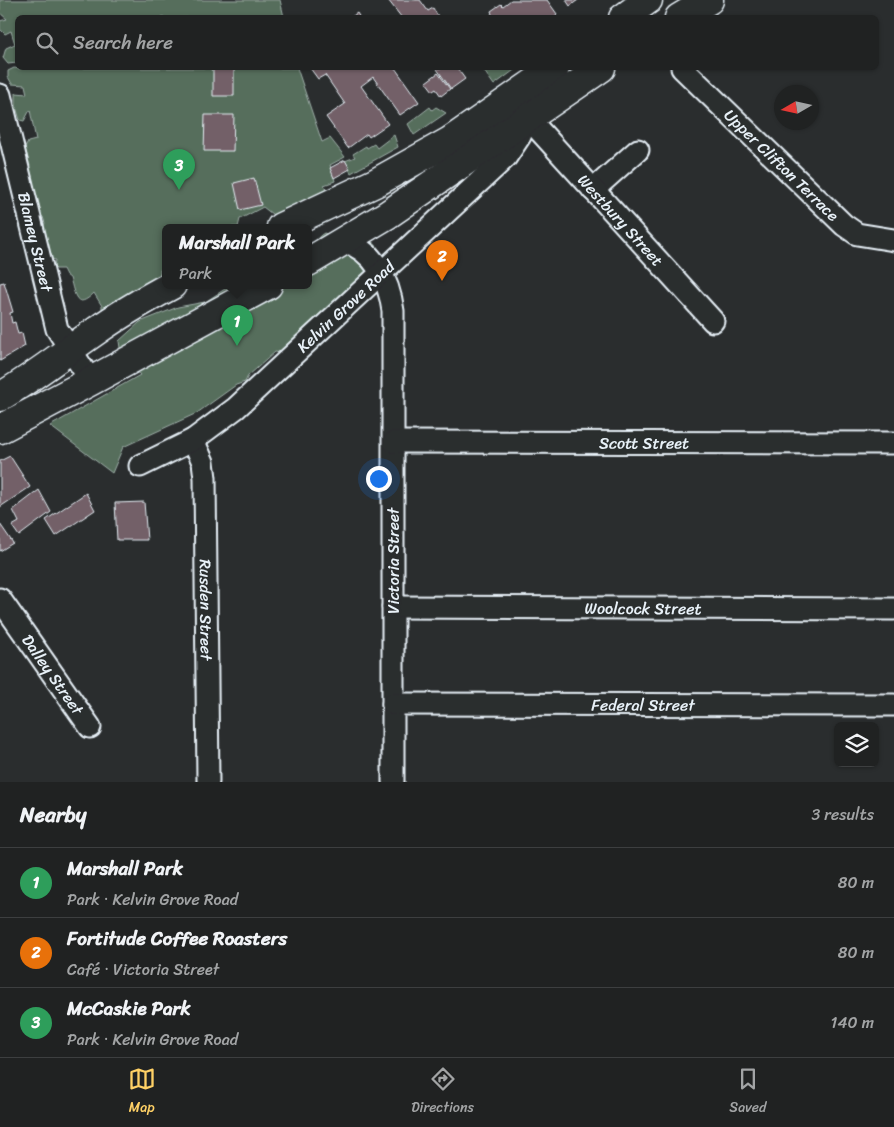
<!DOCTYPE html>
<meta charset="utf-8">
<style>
body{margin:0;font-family:Sriracha,sans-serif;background:#2d2f2f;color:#f1f3f6}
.controls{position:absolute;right:15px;bottom:15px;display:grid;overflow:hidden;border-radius:8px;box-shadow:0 1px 4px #0004}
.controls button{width:45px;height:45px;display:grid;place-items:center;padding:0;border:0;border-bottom:1px solid #3d3f40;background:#202222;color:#f1f3f6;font:25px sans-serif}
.compass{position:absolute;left:774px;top:85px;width:45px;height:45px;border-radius:50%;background:#202222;box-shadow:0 1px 4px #0004;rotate:261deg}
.you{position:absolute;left:378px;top:478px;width:18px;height:18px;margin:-12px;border:4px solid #fff;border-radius:50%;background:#1a73e8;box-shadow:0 0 0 8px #1a73e833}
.badge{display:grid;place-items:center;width:32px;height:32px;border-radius:50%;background:#ffd166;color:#fff;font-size:16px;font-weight:700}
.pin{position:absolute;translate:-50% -41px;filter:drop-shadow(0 1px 2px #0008)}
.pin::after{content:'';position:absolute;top:26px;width:18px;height:15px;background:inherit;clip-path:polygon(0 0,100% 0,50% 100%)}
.popup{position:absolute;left:162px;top:224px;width:150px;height:65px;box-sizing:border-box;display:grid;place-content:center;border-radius:8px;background:#202222;filter:drop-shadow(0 1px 4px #0005);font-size:16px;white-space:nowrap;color:#a2a4a5}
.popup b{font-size:19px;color:#f1f3f6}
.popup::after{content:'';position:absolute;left:50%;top:100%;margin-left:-10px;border:10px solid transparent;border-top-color:#202222}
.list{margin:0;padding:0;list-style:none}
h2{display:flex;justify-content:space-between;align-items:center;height:65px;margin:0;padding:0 20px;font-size:21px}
h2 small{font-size:16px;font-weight:400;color:#a2a4a5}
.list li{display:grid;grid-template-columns:32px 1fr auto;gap:15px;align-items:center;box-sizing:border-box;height:70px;padding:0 20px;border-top:1px solid #3d3f40}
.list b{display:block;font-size:19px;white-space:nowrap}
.list p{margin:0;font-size:16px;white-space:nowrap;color:#a2a4a5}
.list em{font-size:16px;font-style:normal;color:#a2a4a5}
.icon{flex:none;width:28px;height:28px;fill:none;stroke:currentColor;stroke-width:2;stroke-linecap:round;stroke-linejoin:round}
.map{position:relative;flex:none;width:894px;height:782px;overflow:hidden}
.search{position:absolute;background:#202222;box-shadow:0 1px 4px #0004;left:15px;right:15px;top:15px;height:55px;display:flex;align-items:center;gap:12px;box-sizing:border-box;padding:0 18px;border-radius:8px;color:#a2a4a5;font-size:19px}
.sheet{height:275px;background:#202222}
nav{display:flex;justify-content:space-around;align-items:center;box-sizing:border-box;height:70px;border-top:1px solid #3d3f40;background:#202222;font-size:14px;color:#a2a4a5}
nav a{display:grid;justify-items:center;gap:2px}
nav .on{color:#ffd166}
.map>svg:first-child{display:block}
</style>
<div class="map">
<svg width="894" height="782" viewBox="0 0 894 782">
<rect width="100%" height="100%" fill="#2a2d2e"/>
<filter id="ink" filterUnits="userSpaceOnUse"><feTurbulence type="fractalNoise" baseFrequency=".02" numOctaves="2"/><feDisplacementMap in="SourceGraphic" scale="10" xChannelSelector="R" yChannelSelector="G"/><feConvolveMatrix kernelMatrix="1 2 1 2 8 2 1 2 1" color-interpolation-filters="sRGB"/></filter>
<g filter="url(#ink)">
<g fill="#566e5b" stroke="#9fb0aa">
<polygon points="0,0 280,0 284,17 18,18 17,63 8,64 3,58 6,48 15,44 11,31 5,34 0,29 0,21 7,19 0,13"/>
<path d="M14 68 21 69V68H297L322 142 330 138 345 157 330 165 335 181 324 185 329 193 277 218 263 207 240 219 238 227H166V266L160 270 159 298 102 311V306L94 293C76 311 75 295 70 278L66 275 63 269H56L54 267 55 260 46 257 40 233 45 223 43 217 40 215 27 168 30 166 25 148 28 142 36 140 30 110 24 121 20 120 16 107V93L27 94 25 85 12 84 8 77V71Z"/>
<polygon points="488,68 517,68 494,85 484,71"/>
<polygon points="430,107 432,110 436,107 446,113 414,135 408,124"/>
<polygon points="394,135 398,147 351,173 345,161 355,157 353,154 366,146 367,148 374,144 377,148"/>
<path d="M324 233C344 243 379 227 382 261L282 353 275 352 248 376 245 382 236 385 197 413 123 447 112 473 50 426 140 375 123 354 120 348 119 341 140 322 178 307 205 302 231 285H308C308 266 306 244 324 233Z"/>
</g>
<g fill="#736168" stroke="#e8f1f8">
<polygon points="388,0 420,0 428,11 433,8 439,18 402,18"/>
<polygon points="511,0 547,0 557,14 553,18 487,18 492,14 491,11 501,4 503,6"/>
<polygon points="566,0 578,0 570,6"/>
<polygon points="357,13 360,18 350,18"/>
<polygon points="211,68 234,68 234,96 213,96 213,70 211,70"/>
<polygon points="310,68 395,68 419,102 400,115 373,77 361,86 388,124 369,137 367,134 348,148 326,117 345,104 325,75 318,79"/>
<polygon points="440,68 457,68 465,79 451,89 437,69"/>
<polygon points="438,73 450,89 441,96 436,89 433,91 426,82"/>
<polygon points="205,115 234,115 233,151 204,151"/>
<polygon points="345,160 350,169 334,178 330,168"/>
<polygon points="254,178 261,205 240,210 234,183"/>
<polygon points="4,282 13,312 10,313 12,323 15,322 18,334 22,333 25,346 0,361 0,283"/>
<polygon points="10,456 30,487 0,507 0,461"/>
<polygon points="39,490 51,512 19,536 12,526 19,522 13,510"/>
<polygon points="86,493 95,510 56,536 46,520"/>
<polygon points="144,502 147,540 117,540 115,503"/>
<polygon points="0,524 13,543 0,551"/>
</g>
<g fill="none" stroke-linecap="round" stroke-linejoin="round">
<g stroke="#e8f1f8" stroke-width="25">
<g id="minor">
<path id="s1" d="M682 68 844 225 857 234 894 240"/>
<path id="s2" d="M0 95 57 329 91 381"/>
<polyline points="593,190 638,150"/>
<path d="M343 241C374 250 389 280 393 311V782"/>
<path id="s3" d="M193 440 203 462 205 478 208 782"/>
<path id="s4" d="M394 442 894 443"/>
<path id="s5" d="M140 466 193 440 236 408 506 157 520 136 528 118 713 321"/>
<path id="s6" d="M0 599 90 727"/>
<path id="s7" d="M393 607 894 609"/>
<path id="s8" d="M393 704 894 705"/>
</g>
</g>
<g stroke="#e8f1f8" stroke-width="31">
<g id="major">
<polyline points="623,18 648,0"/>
<polyline points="679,18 709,0"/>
<polyline points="281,227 375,183 450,141 555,68"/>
<polyline points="308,262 387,215 601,68"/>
<path d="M0 397C34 377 64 353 96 331 120 314 146 299 172 285"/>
<polyline points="0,429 91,381 268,285"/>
</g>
</g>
<use href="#minor" stroke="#2a2d2e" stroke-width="21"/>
<use href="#major" stroke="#2a2d2e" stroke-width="28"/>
</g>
</g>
<g text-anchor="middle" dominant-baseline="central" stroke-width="5" stroke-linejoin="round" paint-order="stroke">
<g font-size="16" fill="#e8f1f8" stroke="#2a2d2e">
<text stroke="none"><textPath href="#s1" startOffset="139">Upper Clifton Terrace</textPath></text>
<text stroke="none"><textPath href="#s5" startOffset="664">Westbury Street</textPath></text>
<text stroke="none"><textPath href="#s2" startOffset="151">Blamey Street</textPath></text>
<text stroke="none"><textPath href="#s5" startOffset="262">Kelvin Grove Road</textPath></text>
<text stroke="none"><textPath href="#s4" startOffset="250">Scott Street</textPath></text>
<text transform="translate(393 561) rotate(-90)">Victoria Street</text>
<text stroke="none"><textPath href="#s7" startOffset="250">Woolcock Street</textPath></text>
<text stroke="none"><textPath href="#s3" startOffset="172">Rusden Street</textPath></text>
<text stroke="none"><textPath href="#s6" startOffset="92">Dalley Street</textPath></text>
<text stroke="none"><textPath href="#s8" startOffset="250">Federal Street</textPath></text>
</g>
</g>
</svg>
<div class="controls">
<button><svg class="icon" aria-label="layers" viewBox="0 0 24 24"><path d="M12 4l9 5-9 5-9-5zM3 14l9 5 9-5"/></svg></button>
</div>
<svg class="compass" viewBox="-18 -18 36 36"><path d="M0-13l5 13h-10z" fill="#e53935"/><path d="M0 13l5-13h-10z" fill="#a2a4a5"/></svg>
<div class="you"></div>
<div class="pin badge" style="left:237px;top:346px;background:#2e9e5b">1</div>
<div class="popup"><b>Marshall Park</b>Park</div>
<div class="pin badge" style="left:442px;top:281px;background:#e8710a">2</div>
<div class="pin badge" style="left:179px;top:190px;background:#2e9e5b">3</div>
<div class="search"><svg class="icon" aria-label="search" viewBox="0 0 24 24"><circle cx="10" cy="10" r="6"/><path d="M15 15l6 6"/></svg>Search here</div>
</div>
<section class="sheet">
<h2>Nearby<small>3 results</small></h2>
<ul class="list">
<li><span class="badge" style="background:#2e9e5b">1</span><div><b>Marshall Park</b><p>Park · Kelvin Grove Road</p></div><em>80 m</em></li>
<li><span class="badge" style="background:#e8710a">2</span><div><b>Fortitude Coffee Roasters</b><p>Café · Victoria Street</p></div><em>80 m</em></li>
<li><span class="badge" style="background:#2e9e5b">3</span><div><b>McCaskie Park</b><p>Park · Kelvin Grove Road</p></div><em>140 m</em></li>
</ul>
</section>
<nav>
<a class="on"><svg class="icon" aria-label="map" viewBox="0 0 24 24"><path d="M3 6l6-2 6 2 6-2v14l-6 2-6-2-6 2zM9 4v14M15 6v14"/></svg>Map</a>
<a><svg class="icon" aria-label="directions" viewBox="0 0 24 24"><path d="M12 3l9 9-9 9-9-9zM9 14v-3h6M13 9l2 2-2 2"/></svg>Directions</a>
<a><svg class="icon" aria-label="saved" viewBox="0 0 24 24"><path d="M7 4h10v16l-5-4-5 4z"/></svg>Saved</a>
</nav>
